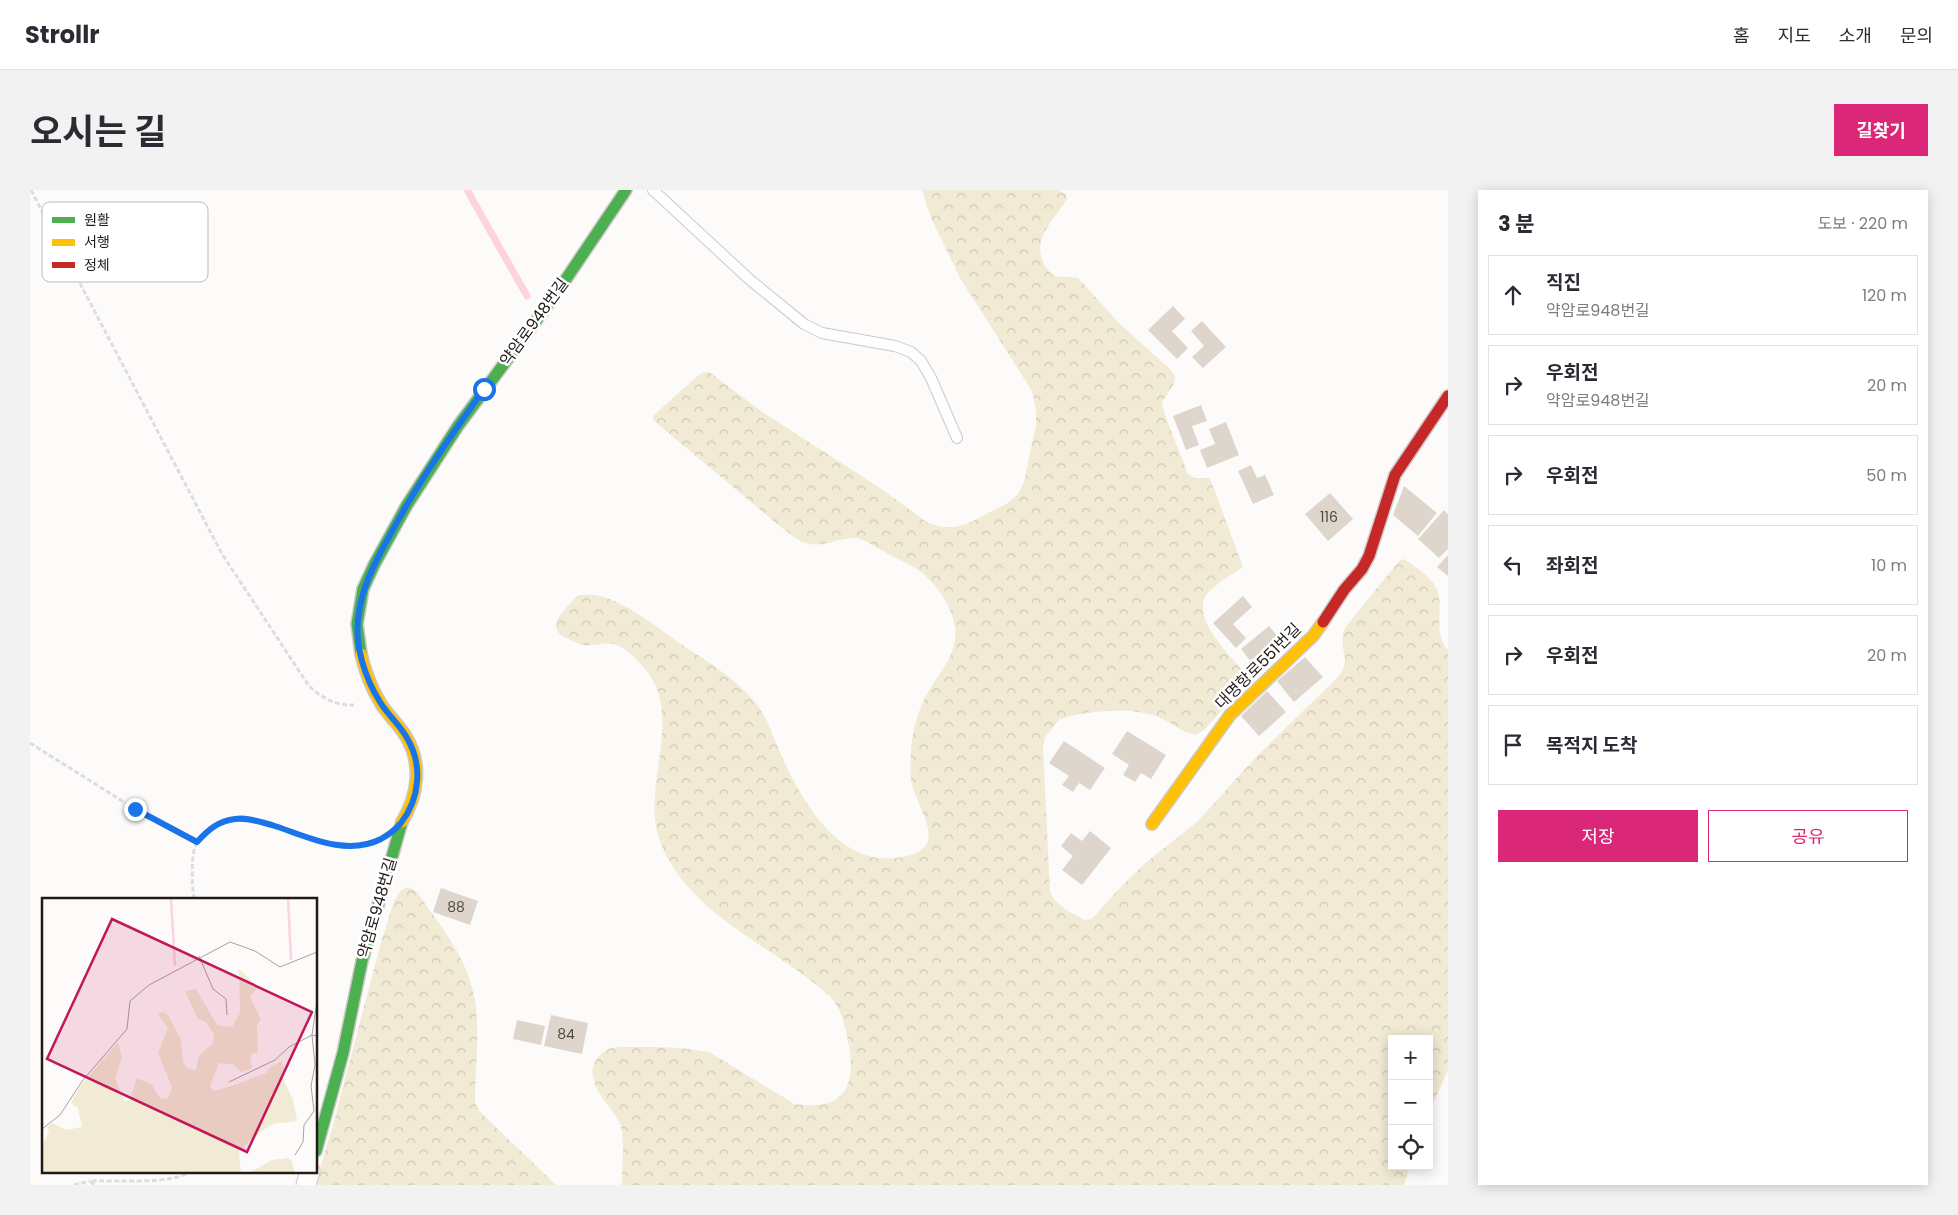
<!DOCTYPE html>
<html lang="ko">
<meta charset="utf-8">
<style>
body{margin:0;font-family:Poppins,"Noto Sans KR",sans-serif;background:#f2f2f3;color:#2b2b33}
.controls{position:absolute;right:15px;bottom:15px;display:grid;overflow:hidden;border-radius:0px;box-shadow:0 2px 12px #0003}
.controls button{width:45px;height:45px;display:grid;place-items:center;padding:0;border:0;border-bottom:1px solid #e1e1e2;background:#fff;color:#2b2b33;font:25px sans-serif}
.stop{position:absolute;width:15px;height:15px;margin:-11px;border:4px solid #1a73e8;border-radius:50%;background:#fff}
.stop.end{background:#1a73e8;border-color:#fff;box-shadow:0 1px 5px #0008}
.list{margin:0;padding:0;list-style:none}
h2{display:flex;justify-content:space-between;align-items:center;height:65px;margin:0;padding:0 20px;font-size:21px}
h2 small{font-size:16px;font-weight:400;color:#7c7c81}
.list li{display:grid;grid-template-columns:32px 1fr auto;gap:15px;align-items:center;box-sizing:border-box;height:80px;margin:0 10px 10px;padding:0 10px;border:1px solid #e1e1e2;border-radius:0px}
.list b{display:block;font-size:19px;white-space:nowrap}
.list p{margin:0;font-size:16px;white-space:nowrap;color:#7c7c81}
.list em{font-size:16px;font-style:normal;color:#7c7c81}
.actions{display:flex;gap:10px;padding:15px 20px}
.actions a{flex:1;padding:11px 0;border:1px solid #db2777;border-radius:0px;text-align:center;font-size:18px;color:#db2777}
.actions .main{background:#db2777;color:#fff}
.icon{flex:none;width:28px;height:28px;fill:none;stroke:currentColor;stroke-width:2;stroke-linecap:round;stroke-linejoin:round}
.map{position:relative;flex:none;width:1418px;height:995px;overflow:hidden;border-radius:0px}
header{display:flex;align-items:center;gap:30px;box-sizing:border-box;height:70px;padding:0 25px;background:#fff;border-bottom:1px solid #e1e1e2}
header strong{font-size:24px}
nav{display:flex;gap:28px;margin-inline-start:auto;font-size:18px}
.intro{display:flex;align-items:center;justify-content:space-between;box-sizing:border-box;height:120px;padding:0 30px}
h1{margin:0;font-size:35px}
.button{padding:12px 22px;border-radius:0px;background:#db2777;color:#fff;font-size:18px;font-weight:700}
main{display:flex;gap:30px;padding:0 30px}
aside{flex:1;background:#fff;border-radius:0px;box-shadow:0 2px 12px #0003}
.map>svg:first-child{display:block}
</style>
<header>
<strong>Strollr</strong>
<nav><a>홈</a><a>지도</a><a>소개</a><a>문의</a></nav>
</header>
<div class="intro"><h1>오시는 길</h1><a class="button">길찾기</a></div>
<main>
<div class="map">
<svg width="1418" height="995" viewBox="0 0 1418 995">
<defs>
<pattern id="forest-crowns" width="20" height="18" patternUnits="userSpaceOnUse" patternTransform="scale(1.25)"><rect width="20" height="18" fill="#f1ead4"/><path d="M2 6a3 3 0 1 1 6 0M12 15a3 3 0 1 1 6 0" fill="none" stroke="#cec8b5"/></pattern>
</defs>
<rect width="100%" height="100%" fill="#fdfbfa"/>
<g fill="url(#forest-crowns)">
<path d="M892 0H1028L1036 4 1037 9C1026 28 1002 48 1013 71 1015 77 1019 83 1025 86 1033 88 1040 86 1048 88L1090 134 1140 179 1145 186 1144 194 1132 212 1135 225 1158 284 1165 288H1180L1213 377C1203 384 1178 398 1174 409 1165 435 1206 472 1221 489L1174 540 1166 545C1152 543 1142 532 1128 527 1103 517 1054 520 1029 530L1015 547 1013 557 1020 701C1025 716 1042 723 1055 730L1062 729 1084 704 1114 674 1167 632 1225 568 1308 487C1322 470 1310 462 1313 445 1313 441 1316 437 1318 434L1369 371 1374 369C1385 376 1404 389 1408 402 1413 420 1403 444 1418 460V880L1399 923V849H1362V976H1380L1374 995H592C592 981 595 945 590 934 583 918 566 905 563 887 560 875 570 861 582 858 589 856 598 857 605 857 630 857 657 857 681 863L764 914C782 916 804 918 815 900 822 888 822 869 819 856 816 842 814 828 807 816 801 805 790 798 780 790 749 766 714 747 684 722 662 704 642 681 631 654 609 600 653 534 619 484 614 477 597 459 589 456 577 450 564 457 552 455 547 454 542 450 538 449 512 437 535 420 547 406 559 403 570 405 582 410 604 419 626 436 645 450 674 470 707 488 728 516 739 531 744 550 752 567 775 617 816 687 883 664 918 652 884 615 881 589 879 563 882 536 893 512 905 485 932 464 924 432 920 413 906 394 891 382 881 374 866 369 855 362 846 358 835 349 826 348 810 347 795 357 780 354 770 353 761 344 752 338L624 231 623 226 671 183 679 182 731 221 850 298 898 333 912 337H926L939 333 978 313 988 304 994 292 1006 235V220L1002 201 930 88 901 28Z"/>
<path d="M378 697 386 701C408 732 434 763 443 801 451 832 445 879 445 913L449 921 526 995H285L303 935 350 756 364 711 371 700Z"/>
</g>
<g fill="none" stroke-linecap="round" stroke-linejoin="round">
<polyline stroke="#fed2de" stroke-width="7" points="437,0 497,106"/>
</g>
<g fill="#ded6cd">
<polygon points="1143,116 1155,129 1142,141 1158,158 1147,169 1118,140"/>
<polygon points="1172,131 1196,157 1173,178 1162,167 1174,156 1161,141"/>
<polygon points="1171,215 1177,231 1162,236 1169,255 1156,260 1143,226"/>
<polygon points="1196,232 1209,265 1177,278 1170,260 1185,254 1179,239"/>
<polygon points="1221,275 1227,288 1235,285 1244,305 1223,314 1208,281"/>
<polygon points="1374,296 1407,323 1388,346 1363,325"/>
<polygon points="1300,303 1323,329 1298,351 1275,324"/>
<polygon points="1414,320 1418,324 1418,359 1409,368 1388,349"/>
<polygon points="1418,365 1418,386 1407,377"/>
<polygon points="1213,406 1222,417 1203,434 1216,448 1206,458 1183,433"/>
<polygon points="1239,436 1254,454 1226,478 1211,459"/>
<polygon points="1275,467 1293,487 1264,512 1247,491"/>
<polygon points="1237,501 1256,522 1229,546 1211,526"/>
<polygon points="1097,541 1136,565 1121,589 1111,583 1105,592 1093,585 1099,575 1082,564"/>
<polygon points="1034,551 1075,578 1060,600 1049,593 1043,602 1032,595 1039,586 1019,573"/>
<polygon points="1060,641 1081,658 1052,695 1032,680 1043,666 1031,656 1041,643 1052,651"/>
<polygon points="411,698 448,711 440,735 403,722"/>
<polygon points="521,825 558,833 552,864 514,856"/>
<polygon points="487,830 515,836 511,855 483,849"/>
</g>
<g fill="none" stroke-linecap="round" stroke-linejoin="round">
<g stroke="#cdc9c7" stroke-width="12">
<polyline id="lane" points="623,0 719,89 774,134 792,143 865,156 881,162 891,171 901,188 927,248"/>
</g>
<g stroke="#cdc9c7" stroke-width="21">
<polyline id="street" points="276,995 280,981"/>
</g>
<g stroke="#cdc9c7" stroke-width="14">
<g id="fast">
<polyline points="331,464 327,434 333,399 344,375 377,315 428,236 528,101 596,0"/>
<polyline points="286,961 313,863 332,771 372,632"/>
</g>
</g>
<g stroke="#cdc9c7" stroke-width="14">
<g id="slow">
<path d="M331 464C335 482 342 499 351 514 358 525 368 534 375 545 393 573 388 605 372 632"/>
<polyline points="1122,634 1200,525 1283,446 1293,432"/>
</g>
</g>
<g stroke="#cdc9c7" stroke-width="14">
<polyline id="jam" points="1293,432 1314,400 1332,379 1339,366 1365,285 1418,206"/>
</g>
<g stroke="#dedcdc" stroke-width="3" stroke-dasharray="5 2.5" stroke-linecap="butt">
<path d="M1 0 192 364 279 496C292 508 306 516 324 515"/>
<polyline points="0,553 105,619 167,652"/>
<path d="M164 709C162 693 160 666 167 652 176 636 200 627 217 629 260 634 295 662 339 653"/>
<polyline points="44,995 60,991"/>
<path d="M64 995 60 991C86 990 143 995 161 981"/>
</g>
<use href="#lane" stroke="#fffefe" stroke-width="10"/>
<use href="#street" stroke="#fffefe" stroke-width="19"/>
<use href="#fast" stroke="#4caf50" stroke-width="11"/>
<use href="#slow" stroke="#ffc107" stroke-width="11"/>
<use href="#jam" stroke="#c62828" stroke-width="11"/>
</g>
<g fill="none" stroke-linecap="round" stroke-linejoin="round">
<path stroke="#1a73e8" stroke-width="6" d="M105 619 167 652C178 640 188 631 205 629 217 627 230 632 242 635 276 646 315 667 351 649 358 645 366 639 371 633 390 608 393 575 377 548 370 535 357 524 350 512 335 488 325 457 328 429 331 398 345 372 360 345 387 294 420 247 454 199"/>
</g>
<g text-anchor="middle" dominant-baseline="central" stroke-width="5" stroke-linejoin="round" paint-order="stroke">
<g font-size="14" fill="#504a45">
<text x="1299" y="327">116</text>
<text x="426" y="717">88</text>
<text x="536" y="844">84</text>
</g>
<g font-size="16" fill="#211b18" stroke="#fff">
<text transform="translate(504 132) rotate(-54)">약암로948번길</text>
<text transform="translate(1228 476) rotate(-45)">대명항로551번길</text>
<text transform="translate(347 718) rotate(-74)">약암로948번길</text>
</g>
</g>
<g transform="translate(12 708)">
<rect width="275" height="275" fill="#fdfbfa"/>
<path d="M197 71 216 89 208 99 219 121 215 127 216 154 208 157 210 170 199 174 192 167 177 165 168 188 172 193 193 187 224 175 228 169 240 163 242 170 240 178 251 202 255 223 230 226 209 241 197 254 199 275H0V247L7 234 5 229 10 225 24 232 40 229 36 210 29 205 39 187 76 144 80 160 73 180 82 203H87L95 180 110 187 118 200 126 201 130 189 116 155 126 130 116 116 121 114 126 117 139 142 141 165 147 171 154 172 157 158 171 145 172 137 164 124 156 121 143 93 154 91 175 127 190 129 198 115ZM246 260 250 263 253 275H207L230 262Z" fill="#f1ead4"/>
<path fill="none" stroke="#fed2de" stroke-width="2.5" d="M129 0 133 68M246 0 249 62"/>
<path fill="none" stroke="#a5a1a0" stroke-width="1" d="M157 58 171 91 184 101 185 117M187 184 233 162 247 149 270 137 275 103M0 231 18 217 41 182 85 131 88 103 107 87 188 44 213 53 238 69 275 54M253 257 261 244 262 227 272 213 269 188 273 167 270 137 275 138"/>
<path fill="#c2185b" fill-opacity="0.15" stroke="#c2185b" stroke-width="2.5" d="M70 21 270 114 205 254 5 161Z"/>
<rect width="275" height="275" fill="none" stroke="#211b18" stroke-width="2.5"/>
</g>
<rect x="12" y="12" width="166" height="80" rx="8" fill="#fff" stroke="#bcbbba" stroke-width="1"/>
<rect x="22" y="27" width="23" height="6" fill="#4caf50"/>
<rect x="22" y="49" width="23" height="7" fill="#ffc107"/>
<rect x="22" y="72" width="23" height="6" fill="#c62828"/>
<g font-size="14" fill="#211b18">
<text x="54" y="35">원활</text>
<text x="54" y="57">서행</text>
<text x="54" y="80">정체</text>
</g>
</svg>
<div class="controls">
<button>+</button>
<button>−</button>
<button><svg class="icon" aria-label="locate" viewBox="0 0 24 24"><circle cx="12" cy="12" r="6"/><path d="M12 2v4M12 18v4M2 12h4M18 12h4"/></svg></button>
</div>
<div class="stop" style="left:454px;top:199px"></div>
<div class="stop end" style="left:105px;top:619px"></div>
</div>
<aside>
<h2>3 분<small>도보 · 220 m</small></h2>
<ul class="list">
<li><svg class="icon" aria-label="ahead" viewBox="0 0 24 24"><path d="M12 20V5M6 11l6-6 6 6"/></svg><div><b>직진</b><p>약암로948번길</p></div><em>120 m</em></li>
<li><svg class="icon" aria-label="right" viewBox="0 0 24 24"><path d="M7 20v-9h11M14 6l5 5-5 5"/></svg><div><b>우회전</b><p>약암로948번길</p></div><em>20 m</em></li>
<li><svg class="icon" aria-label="right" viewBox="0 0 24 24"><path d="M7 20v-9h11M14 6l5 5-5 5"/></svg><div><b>우회전</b></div><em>50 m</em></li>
<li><svg class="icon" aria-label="left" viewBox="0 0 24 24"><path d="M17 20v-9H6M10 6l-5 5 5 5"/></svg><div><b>좌회전</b></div><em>10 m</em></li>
<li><svg class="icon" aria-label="right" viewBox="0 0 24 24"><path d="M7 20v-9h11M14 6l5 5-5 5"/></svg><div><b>우회전</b></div><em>20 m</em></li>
<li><svg class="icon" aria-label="arrive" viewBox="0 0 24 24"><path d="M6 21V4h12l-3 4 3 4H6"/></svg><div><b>목적지 도착</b></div></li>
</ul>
<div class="actions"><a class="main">저장</a><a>공유</a></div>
</aside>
</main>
